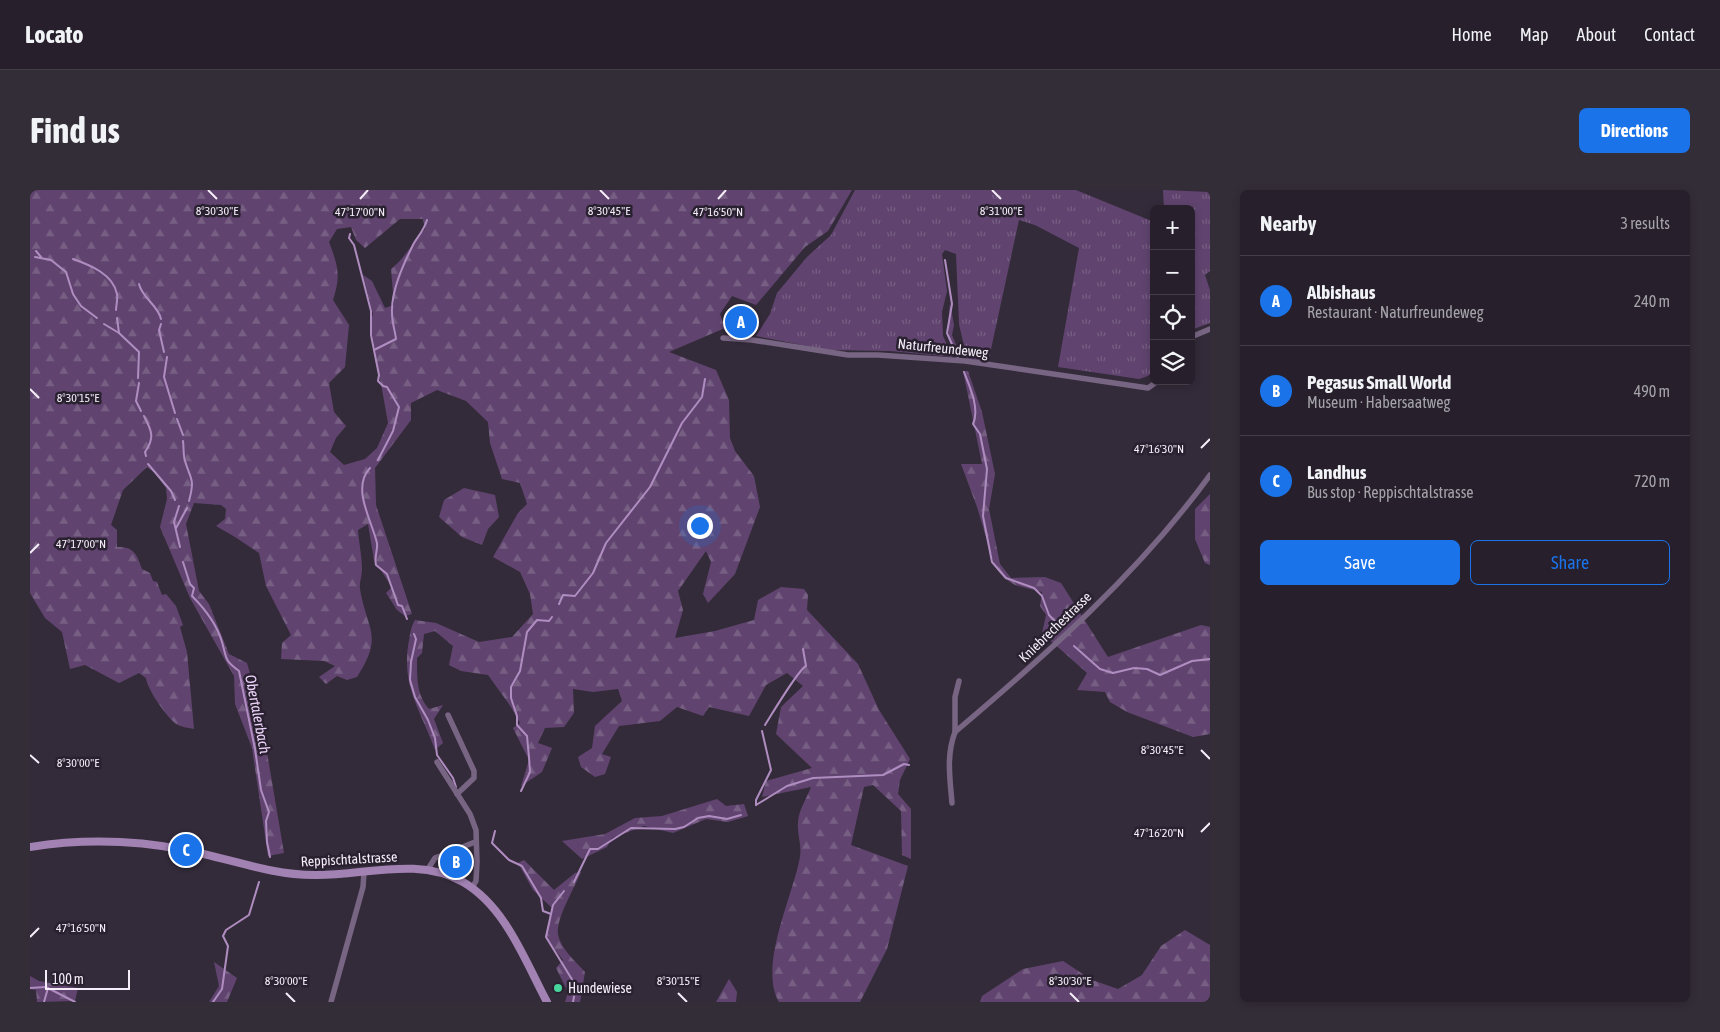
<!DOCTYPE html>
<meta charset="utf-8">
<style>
body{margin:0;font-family:"Asap Condensed",sans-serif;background:#332d38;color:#f1f3f6}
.controls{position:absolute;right:15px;top:15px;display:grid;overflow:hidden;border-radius:8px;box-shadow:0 2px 8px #0003}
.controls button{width:45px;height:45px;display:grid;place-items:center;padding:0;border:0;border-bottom:1px solid #433e48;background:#27202c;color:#f1f3f6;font:25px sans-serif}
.scale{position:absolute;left:15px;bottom:12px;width:85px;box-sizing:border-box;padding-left:5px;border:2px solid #f5eef8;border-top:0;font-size:14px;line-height:18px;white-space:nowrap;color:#f5eef8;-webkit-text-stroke:4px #2a2130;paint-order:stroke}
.you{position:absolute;left:669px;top:335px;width:18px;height:18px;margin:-12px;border:4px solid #fff;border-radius:50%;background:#1a73e8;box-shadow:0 0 0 8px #1a73e833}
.badge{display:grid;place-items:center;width:32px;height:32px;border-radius:50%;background:#1a73e8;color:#fff;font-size:16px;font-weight:700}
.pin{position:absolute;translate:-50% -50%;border:2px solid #fff;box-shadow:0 1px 5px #0006}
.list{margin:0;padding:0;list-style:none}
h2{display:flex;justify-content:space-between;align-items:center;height:65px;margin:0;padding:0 20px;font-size:21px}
h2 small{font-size:16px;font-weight:400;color:#a4a3a9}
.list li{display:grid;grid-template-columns:32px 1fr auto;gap:15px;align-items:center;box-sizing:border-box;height:90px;padding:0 20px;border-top:1px solid #433e48}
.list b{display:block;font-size:19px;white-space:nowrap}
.list p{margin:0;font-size:16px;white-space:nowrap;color:#a4a3a9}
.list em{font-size:16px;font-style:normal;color:#a4a3a9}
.actions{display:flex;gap:10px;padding:15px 20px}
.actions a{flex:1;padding:11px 0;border:1px solid #1a73e8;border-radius:8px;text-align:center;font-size:18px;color:#1a73e8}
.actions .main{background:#1a73e8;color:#fff}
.icon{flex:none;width:28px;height:28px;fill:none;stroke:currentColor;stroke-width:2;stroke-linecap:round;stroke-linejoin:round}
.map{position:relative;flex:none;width:1180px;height:812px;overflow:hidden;border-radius:8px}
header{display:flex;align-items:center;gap:30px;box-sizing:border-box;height:70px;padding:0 25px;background:#27202c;border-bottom:1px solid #433e48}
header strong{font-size:24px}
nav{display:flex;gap:28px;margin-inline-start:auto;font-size:18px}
.intro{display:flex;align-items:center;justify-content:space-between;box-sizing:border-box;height:120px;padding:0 30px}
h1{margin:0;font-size:35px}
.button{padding:12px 22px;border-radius:8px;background:#1a73e8;color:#fff;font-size:18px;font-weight:700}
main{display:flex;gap:30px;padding:0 30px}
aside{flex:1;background:#27202c;border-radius:8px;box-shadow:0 2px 8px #0003}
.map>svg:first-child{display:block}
</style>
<header>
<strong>Locato</strong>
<nav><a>Home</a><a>Map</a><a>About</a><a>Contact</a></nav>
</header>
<div class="intro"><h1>Find us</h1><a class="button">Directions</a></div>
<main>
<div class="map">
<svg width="1180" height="812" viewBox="0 0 1180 812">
<defs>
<pattern id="grass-tufts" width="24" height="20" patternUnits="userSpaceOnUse" patternTransform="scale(1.25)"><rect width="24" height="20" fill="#60446f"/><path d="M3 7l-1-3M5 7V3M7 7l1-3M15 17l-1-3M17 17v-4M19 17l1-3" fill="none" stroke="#775f84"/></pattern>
<pattern id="forest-firs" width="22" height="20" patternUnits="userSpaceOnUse" patternTransform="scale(1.25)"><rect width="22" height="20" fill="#60446f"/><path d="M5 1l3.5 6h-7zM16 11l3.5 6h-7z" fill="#775f84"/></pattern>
</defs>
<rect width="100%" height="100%" fill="#342b3a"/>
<g fill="url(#grass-tufts)">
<polygon points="825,0 1046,0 1124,32 1124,180 1118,186 1109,189 1028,177 1049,58 1005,35 989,30 958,173 937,169 929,134 926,64 915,60 912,64 917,101 912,122 913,146 923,167 860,161 798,160 726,146 740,124 747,103 777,67 801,45"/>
<polygon points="1133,0 1180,2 1180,81 1175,85 1180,100 1180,133 1161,140 1161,19 1134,19"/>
</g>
<g fill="url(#forest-firs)" fill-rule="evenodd">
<path d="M0 0H822L798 41 775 57 726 115 702 106 690 124 695 138 639 162 686 180 699 210 700 248 705 261 724 286 730 317 705 384 678 413 673 404 681 372 676 361 648 401 653 420 645 448 685 441 724 430 728 410 751 397 774 399 778 405 777 420 828 474 849 520 880 569 870 590 868 604 881 619V669L872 665 871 621 843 595 834 597 821 655 878 676 857 759 830 812H749C728 776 763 706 770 667 772 656 767 644 768 633 768 621 777 608 781 597L732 607 736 591 782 578 746 544 751 517 773 496 757 483 736 495 719 526 679 517 673 526 647 517 630 531 589 536 572 564 581 567 575 584 565 587 551 577 548 567 562 558 565 536 592 511 588 499 563 502 543 499 544 523 534 537 515 538 508 553 522 558 512 582 491 596 499 570 483 538 490 533 481 517 458 485 431 481 419 475 423 456 405 441 394 444 392 463 387 468C387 486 386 505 399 519L413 515 404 529 413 553 405 560C392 523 372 498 378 456 380 447 380 438 385 430L406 433 449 452 482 447 503 424 500 404 490 382 463 367 488 323 497 314 490 293 472 289 460 253 458 232 436 211 407 200 381 213V230L345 278 346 315 382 424 375 426 367 420 356 403 362 397 344 370 338 334 328 340C329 353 332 367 332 379 332 386 329 393 330 399 337 441 354 445 327 487L317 490 307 486 296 494 289 487 305 476 294 471 251 469 252 453 261 445 236 396 229 363 205 347 186 336 195 329 196 319 191 315 164 313 156 334 169 401 179 414 199 464 217 473 229 515 254 663 238 666 222 558 205 514 204 486 160 408 130 337 137 309 136 298 125 283 117 277 93 300 81 335 87 340V357C104 356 107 365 112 379L120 383 123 391 127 392 132 405 136 404 146 416 153 435 150 437 157 462 164 539C159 538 152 537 148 535 138 530 117 499 116 488L109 483 89 493 55 475 40 479 32 442 15 428 0 403ZM370 29H393L395 39C383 52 375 68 361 79L364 115 355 118 342 91 333 85 343 124 340 132 358 233 347 258 335 269 314 275 300 262 306 248 316 236 304 222 299 193 315 177 319 135 303 110C311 85 308 76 299 52L307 39 321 37 326 50 335 58Z"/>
<path d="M920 113 924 135 922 145 930 165 927 167C916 149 918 133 920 113Z"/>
<polygon points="933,181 938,181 952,222 965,284 959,319 970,374 981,388 1015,387 1031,393 1078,467 1171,435 1180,437 1180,544 1163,547 1097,522 1080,512 1075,502 1047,500 1057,483 1012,443 1016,425 1010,416 1012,402 985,395 974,388 965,377 947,317 931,274 952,274"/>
<polygon points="434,298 465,305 469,327 458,339 452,355 432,347 409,327 414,310"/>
<polygon points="1180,304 1180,375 1175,373 1165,349 1165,319"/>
<polygon points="687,609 696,616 714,614 718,626 698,632 676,629 643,643 614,636 582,648 577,657 552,669 532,651 575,644 605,628 632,626"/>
<path d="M494 670 524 700 545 683 551 682C545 697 526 728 528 744 530 758 546 772 555 782L550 812H535L538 802 526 778 533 770 515 747 522 718 503 700 488 673Z"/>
<polygon points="1155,740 1180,755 1180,812 950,812 952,806 993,779 1033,771 1062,790 1088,799 1112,785 1131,756"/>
<polygon points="184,772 207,788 197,812 179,812 189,796"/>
<polygon points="0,786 9,791 48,798 45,811 7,812 6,800 0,799"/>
<polygon points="699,789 707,802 706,812 686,812"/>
</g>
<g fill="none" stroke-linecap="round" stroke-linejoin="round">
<g stroke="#b08dc1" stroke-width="2">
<polyline points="320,44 319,48 324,55 341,121 341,145 349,185 348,191 353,196 357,197 369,217 363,241 348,270"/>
<polyline points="6,61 11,67"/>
<polyline points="5,67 21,70 36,82 43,104 51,116 67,128"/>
<path d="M43 69C60 75 83 84 87 104 88 109 86 116 86 120"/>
<polyline points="915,70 922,114 917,143 928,168"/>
<path d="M109 94C112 108 128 115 131 129"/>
<polyline points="87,128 89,143"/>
<polyline points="74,134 89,143 109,162 108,188"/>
<polyline points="131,134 129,140 134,162"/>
<path d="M344 160 366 149C365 141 362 132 362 123 361 100 374 73 384 53 389 45 394 40 397 30"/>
<polyline points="137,167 134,187 145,223"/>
<path d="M934 182C940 197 950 219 943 234L950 244 957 279 953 326 962 372 976 388 1004 398 1012 406 1019 425 1031 438"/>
<polyline points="109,193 106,211 111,221"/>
<path d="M114 226C122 241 125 248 115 262L116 266"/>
<polyline points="147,229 153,245"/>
<path d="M153 251C154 258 153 265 155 271 161 291 165 288 159 311"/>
<polyline points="118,274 141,301 145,310"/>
<path d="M340 278C321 298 342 331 347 353 348 360 344 367 346 375L357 384 368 415 372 416 377 429"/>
<polyline points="149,316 144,332 150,357"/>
<polyline points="146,338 157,318"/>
<path d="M153 372 160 394 164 398 162 406C174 418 187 435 192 452 197 469 194 470 209 481L225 559 231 600 239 622 236 631 237 652 240 667"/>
<polyline points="529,414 533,405 545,406 563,383 576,353 620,297 652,233 672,207 675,189"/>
<polyline points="384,444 386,449 381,472 380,490 385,507 398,530 405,548 407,565 423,588 426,597"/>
<polyline points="1044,456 1070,479 1083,483 1104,478 1117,479 1130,485 1162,471 1180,469"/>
<path d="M735 535C742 524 768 480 776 476L773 459"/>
<polyline points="491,601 500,582 499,567 497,546 487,535 487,526 481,508 481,497 490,481 497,442 507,430 519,431 522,427"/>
<polyline points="726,615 757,596 783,588 853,585 874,574 879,575"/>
<polyline points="726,615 726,610 741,580 732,541"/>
<polyline points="465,641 462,653 479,670 492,676 511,708 513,721 521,724 516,747 546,796 543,812"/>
<polyline points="544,692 560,659 568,659 601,638 645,639 654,637 668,628 679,626 697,629 711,625"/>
<polyline points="521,724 523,715 534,701"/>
<polyline points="0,798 16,797 45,812"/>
<polyline points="14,812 18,798"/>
<polyline points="183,812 192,799 198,756 193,746 196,740 219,725 229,692"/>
</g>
<g stroke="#786583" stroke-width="5.5">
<polyline points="1161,147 1180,139"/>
<polyline points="693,148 722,150 818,165 848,165 935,171 1118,198 1128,191"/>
<polyline points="418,525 444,581 444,588 427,604"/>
<polyline points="925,542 925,507 929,491"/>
<polyline points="407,572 440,624 446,640 447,672 446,691 442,698"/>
<path d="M922 613C920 588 916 566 925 542 1017 464 1109 383 1180 285"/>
<polyline points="398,679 405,668 445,652"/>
<polyline points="301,812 333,697 334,682"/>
</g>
<path stroke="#a182b2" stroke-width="8" d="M0 657C51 649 104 650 155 660 198 668 240 685 284 685 334 686 387 666 433 692 476 717 495 771 517 812"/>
</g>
<path fill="none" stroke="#f5eef8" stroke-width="2" d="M178 0 187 9M570 0 579 9M962 0 971 9M330 9 338 0M688 9 696 0M0 199 9 208M1171 258 1180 249M0 363 9 354M1171 560 1180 569M0 565 9 573M1171 642 1180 633M0 747 9 738M256 803 265 812M648 803 657 812M1040 803 1049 812"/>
<circle fill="#48d49d" stroke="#2a2130" stroke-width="2" cx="528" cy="798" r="5"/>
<g text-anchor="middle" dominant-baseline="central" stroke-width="5" stroke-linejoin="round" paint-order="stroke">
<g font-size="14" fill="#f5eef8" stroke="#2a2130">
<text transform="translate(913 158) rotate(6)">Naturfreundeweg</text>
<text transform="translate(1025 437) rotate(-44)">Kniebrechestrasse</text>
<text transform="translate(319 669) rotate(-3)">Reppischtalstrasse</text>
</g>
<g font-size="14" fill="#f5eef8" stroke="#2a2130" text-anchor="start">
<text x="538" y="798">Hundewiese</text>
</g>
<g font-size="15" font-style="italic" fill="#edd4fb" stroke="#2a2130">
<text transform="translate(228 524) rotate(79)">Obertalerbach</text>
</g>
</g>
<g font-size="12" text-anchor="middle" fill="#f5eef8" stroke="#2a2130" stroke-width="5" stroke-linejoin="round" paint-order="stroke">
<text x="187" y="25">8°30'30"E</text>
<text x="579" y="25">8°30'45"E</text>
<text x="971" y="25">8°31'00"E</text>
<text x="330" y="26">47°17'00"N</text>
<text x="688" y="26">47°16'50"N</text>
<text x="48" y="212">8°30'15"E</text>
<text x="1129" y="263">47°16'30"N</text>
<text x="51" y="358">47°17'00"N</text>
<text x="1132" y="564">8°30'45"E</text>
<text x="48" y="577">8°30'00"E</text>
<text x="1129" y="647">47°16'20"N</text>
<text x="51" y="742">47°16'50"N</text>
<text x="256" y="795">8°30'00"E</text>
<text x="648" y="795">8°30'15"E</text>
<text x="1040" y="795">8°30'30"E</text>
</g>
</svg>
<div class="controls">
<button>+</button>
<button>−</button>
<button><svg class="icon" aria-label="locate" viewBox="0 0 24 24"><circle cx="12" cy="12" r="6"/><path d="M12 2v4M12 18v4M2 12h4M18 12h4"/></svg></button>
<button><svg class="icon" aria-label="layers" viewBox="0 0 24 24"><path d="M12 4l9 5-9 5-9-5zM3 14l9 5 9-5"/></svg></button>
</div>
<div class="scale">100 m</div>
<div class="you"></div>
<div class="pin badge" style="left:711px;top:132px">A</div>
<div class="pin badge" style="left:426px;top:672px">B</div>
<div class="pin badge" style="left:156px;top:660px">C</div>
</div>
<aside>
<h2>Nearby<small>3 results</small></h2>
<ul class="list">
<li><span class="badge">A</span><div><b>Albishaus</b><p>Restaurant · Naturfreundeweg</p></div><em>240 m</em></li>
<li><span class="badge">B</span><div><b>Pegasus Small World</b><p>Museum · Habersaatweg</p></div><em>490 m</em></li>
<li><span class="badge">C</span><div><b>Landhus</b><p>Bus stop · Reppischtalstrasse</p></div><em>720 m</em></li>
</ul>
<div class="actions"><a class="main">Save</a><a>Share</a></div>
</aside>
</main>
